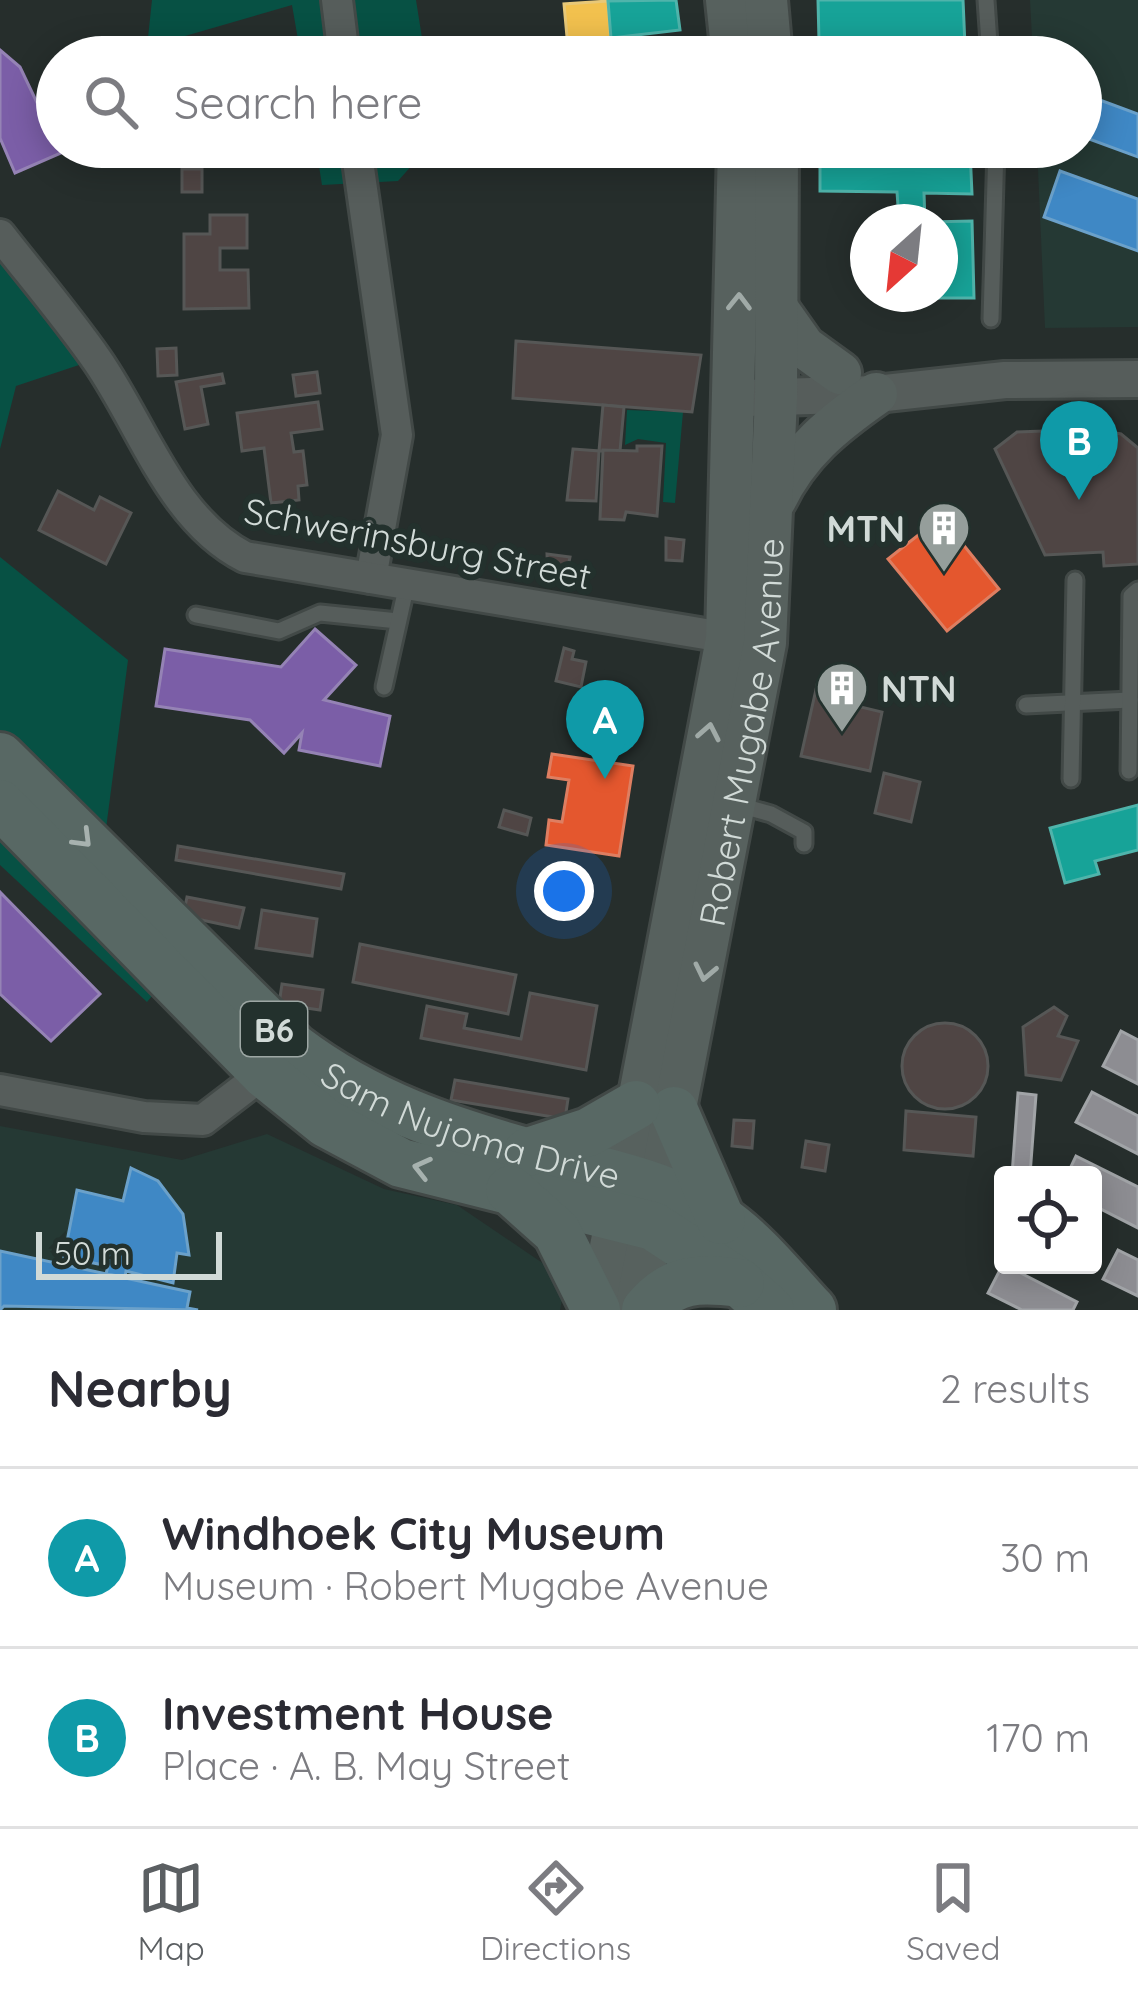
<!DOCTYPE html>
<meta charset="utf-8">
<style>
body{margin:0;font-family:Quicksand,sans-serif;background:#f2f2f3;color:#2b2b33}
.controls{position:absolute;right:36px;bottom:36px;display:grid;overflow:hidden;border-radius:12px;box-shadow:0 6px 30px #0003}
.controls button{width:108px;height:108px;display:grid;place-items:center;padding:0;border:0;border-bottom:3px solid #e1e1e2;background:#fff;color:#2b2b33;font:60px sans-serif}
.compass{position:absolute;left:850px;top:204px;width:108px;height:108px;border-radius:50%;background:#fff;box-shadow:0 6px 30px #0003;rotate:207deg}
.scale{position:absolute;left:36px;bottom:30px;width:186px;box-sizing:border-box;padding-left:12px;border:6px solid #d1dad7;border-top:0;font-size:33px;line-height:42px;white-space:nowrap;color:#d1dad7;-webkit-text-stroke:9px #23312d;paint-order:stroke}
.you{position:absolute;left:564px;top:891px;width:42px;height:42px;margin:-30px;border:9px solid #fff;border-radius:50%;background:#1a73e8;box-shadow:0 0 0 18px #1a73e833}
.badge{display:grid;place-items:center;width:78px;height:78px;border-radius:50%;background:#5b5f62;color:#fff;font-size:39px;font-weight:700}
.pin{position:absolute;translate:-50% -99px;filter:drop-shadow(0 3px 6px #0008)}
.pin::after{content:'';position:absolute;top:63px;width:42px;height:36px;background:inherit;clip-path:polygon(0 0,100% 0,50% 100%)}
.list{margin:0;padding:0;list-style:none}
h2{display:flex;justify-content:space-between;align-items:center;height:156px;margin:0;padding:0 48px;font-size:51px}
h2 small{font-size:39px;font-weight:400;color:#7c7c81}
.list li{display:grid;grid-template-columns:78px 1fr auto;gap:36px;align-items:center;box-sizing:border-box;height:180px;padding:0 48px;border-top:3px solid #e1e1e2}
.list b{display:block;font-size:45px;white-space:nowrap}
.list p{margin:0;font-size:39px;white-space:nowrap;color:#7c7c81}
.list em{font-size:39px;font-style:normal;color:#7c7c81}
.icon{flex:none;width:66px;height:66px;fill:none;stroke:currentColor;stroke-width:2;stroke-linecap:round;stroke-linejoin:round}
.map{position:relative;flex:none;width:1138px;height:1310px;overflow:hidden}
.search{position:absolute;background:#fff;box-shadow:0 6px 30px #0003;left:36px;right:36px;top:36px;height:132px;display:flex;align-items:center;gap:30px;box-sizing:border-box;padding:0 42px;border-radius:66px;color:#7c7c81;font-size:45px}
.sheet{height:516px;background:#fff}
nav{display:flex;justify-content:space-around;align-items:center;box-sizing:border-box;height:168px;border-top:3px solid #e1e1e2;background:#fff;font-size:33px;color:#7c7c81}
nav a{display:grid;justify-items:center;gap:6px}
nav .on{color:#5b5f62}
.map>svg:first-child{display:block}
</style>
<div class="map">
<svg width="1138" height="1310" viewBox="0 0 1138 1310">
<rect width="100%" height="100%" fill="#262e2c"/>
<g fill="#253934">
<polygon points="1030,0 1138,0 1138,327 1045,328 1037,147 1081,147 1081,57 1033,57"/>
<polygon points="0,1126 182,1160 267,1134 384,1189 457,1205 566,1279 560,1310 0,1310"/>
</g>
<g fill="#075144">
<polygon points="152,0 416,0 425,57 301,57 292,5 147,47"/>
<polygon points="316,147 428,147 398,181 322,185"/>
<polygon points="0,235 97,359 16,386 0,449"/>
<polygon points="627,410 683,412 675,503 663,502 666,443 638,439 625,445"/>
<polygon points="0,557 128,660 104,844 0,739"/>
<polygon points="0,829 160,986 147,1002 0,865"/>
</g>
<polygon fill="#f2c14e" stroke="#e8c877" stroke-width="3" points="608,1 611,45 568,48 564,4"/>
<g fill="#e4572e" stroke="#de7e61" stroke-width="3">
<polygon points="941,517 999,589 947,631 888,559"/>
<polygon points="552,754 633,766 619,856 546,845 549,820 562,822 569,780 548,777"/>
</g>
<g fill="#7b5ea7" stroke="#9583b5" stroke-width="3">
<polygon points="0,50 20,67 61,153 15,173 0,138"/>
<polygon points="315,629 356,665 324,700 390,716 380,766 299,750 302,733 284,753 250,720 156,706 165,649 281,667"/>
<polygon points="0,892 100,994 51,1041 0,994"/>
</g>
<g fill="#3f88c5" stroke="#6ba1ca" stroke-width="3">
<polygon points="1089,96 1138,114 1138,157 1081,136"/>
<polygon points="1060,171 1138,199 1138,251 1044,217"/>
<polygon points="131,1168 158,1181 183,1214 189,1255 177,1253 173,1283 126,1271 125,1277 106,1274 108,1266 64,1257 77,1190 123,1201"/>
<polygon points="0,1251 190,1292 187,1308 198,1310 4,1306 0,1310"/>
</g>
<g fill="#17a398" stroke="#4fb4ab" stroke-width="3">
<polygon points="676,0 680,30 611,38 608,1"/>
<polygon points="818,0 963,0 965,46 925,47 925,57 885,57 885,40 819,41"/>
<polygon points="820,148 970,150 972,194 924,193 925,222 875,222 899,220 897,192 820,191"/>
<polygon points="972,221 974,298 875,298 940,294 940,222 929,222"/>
<polygon points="1138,805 1138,850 1095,861 1099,874 1065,883 1050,828"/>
</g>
<g fill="#8d8d92" stroke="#a1a4a7" stroke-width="3">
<polygon points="1121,1031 1138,1040 1138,1084 1103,1066"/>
<polygon points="1092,1092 1138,1116 1138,1154 1076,1122"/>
<polygon points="1018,1093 1036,1095 1030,1175 1012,1175"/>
<polygon points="1076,1156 1138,1187 1138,1228 1093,1205 1093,1175 1067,1175"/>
<polygon points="1118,1250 1138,1260 1138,1296 1103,1279"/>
<polygon points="1003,1264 1077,1302 1073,1310 1022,1310 988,1293"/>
</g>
<g fill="#4f4544" stroke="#565756" stroke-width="3">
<rect x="182" y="169" width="20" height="23"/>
<polygon points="210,215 247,215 247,248 220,248 220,270 248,270 249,308 184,309 184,234 210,234"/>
<polygon points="516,341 701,355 692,412 513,398"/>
<polygon points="176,348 177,375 158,376 157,349"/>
<polygon points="317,372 320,393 296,396 293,375"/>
<polygon points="222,374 224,383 201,387 208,424 185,429 176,382"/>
<polygon points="318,402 322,429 291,433 294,452 303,451 307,485 298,486 299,500 271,503 264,448 242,451 237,413"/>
<polygon points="603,405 624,407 620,451 599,451"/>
<polygon points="1083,427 1121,434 1138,448 1138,564 1104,566 1103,552 1045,555 995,449 1017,432 1071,430 1076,439"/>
<polygon points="637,446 662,446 657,516 626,512 624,520 600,519 603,450 637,451"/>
<polygon points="573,449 599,451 596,501 567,500"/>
<polygon points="58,491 94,510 100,497 131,513 106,564 39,530"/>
<polygon points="666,538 684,540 682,561 666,560"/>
<polygon points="547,554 570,557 564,585 548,583"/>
<polygon points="564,648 574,651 572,659 586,662 581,687 556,681"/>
<polygon points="817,685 847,691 844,703 882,712 870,771 801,756"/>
<polygon points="884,773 920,782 911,822 875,813"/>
<polygon points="504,810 531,818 527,835 499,827"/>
<polygon points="178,846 344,874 341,889 176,860"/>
<polygon points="187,897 244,908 239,928 183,916"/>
<polygon points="262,910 317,919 312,956 256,948"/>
<polygon points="360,944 516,975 508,1014 353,982"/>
<polygon points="282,984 323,990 320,1010 279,1004"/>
<polygon points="530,993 597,1006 586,1070 421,1038 427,1006 467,1014 464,1028 521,1039"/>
<polygon points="1054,1007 1067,1016 1058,1036 1078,1041 1061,1080 1026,1075 1023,1027"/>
<circle cx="945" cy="1066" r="43"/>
<polygon points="455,1080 568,1099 565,1119 451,1100"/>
<polygon points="906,1111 976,1117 973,1156 904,1150"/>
<polygon points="734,1120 754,1121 752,1148 732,1146"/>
<polygon points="806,1141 829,1145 825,1171 802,1167"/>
</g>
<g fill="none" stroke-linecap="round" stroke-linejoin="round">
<g stroke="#424947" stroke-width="21">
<g id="service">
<polyline points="986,0 990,57"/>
<polyline points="991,319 996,147"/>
<polyline points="196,615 279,631 320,613 398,621"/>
<polyline points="384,687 407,584"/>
<polyline points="1026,705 1130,700"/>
<polyline points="1129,771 1131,596 1138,590"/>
<polyline points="1071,779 1075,580"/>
<polyline points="735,804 771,814 804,832 804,844"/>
</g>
</g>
<g stroke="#424947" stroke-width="36">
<g id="minor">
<polyline points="337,0 344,57"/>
<polyline points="356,147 397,435 371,578"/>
<path d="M0 235C32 276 67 317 97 360 143 426 171 519 245 557L747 641"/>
<polyline points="0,1090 144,1117 203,1120 276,1064"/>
</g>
</g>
<g stroke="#424947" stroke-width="42">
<polyline id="tertiary" points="747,398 876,394 1005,380 1138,379"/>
</g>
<g stroke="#424947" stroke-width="48">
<g id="secondary">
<polyline points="727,0 733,57"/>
<polyline points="766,0 771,57"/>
<polyline points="775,306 804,347 840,373"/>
<path d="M775 500C798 452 833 424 876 394"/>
<polyline points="599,1310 727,639 739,147"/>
<path id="s1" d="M636 1310 765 643 776 398 777 147"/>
</g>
</g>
<g stroke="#424947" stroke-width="54">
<g id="trunk">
<path id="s2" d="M0 757 294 1048C368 1104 448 1131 537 1155 599 1171 666 1183 720 1219 754 1242 784 1280 812 1310"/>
<polyline points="0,804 265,1074 326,1123 401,1163 653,1226 740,1283 770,1310"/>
<polyline points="674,1111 721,1220"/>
<polyline points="528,1152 589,1132 636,1105"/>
<polyline points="510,1190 557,1232 596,1310"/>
<path d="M646 1310C673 1277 700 1278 740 1283"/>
</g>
</g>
<use href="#service" stroke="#565d5b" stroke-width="15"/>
<use href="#minor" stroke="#565d5b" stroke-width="30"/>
<use href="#tertiary" stroke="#565d5b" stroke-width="36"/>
<use href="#secondary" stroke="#57615e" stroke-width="42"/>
<use href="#trunk" stroke="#586864" stroke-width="48"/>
</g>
<defs><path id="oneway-chevron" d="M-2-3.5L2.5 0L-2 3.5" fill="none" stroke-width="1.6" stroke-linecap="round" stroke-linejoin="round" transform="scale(3)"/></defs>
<g stroke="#a0aaa7">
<use href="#oneway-chevron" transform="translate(739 302) rotate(-89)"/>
<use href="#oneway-chevron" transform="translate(709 732) rotate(-79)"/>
<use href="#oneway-chevron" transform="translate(705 972) rotate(102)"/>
</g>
<g stroke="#a7b2af">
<use href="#oneway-chevron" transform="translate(83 839) rotate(45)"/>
<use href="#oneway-chevron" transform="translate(422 1168) rotate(-166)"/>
</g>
<defs>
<g id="building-pin" transform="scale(2.7)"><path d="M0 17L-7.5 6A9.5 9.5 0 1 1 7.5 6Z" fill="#959e9b" stroke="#23312d"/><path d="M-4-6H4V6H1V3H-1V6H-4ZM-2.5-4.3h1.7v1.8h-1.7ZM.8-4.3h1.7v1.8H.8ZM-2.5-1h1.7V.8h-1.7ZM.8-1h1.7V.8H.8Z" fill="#fff"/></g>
</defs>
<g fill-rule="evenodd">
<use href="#building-pin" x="944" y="528"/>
<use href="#building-pin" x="842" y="688"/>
</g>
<g text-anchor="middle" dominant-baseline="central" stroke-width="12" stroke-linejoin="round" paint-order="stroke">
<rect fill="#23312d" stroke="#9da7a4" stroke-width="3" x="241" y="1002" width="66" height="54" rx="9"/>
<g font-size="33" font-weight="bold" fill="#d1dad7">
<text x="274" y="1029">B6</text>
</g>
<g font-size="36" font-weight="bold" fill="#d1dad7" stroke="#23312d" text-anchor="end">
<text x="905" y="528">MTN</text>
<text x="881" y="688" text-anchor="start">NTN</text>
</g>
<g font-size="36" fill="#d1dad7" stroke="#23312d">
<text transform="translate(418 543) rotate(11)">Schwerinsburg Street</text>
<text stroke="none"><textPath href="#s1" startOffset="588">Robert Mugabe Avenue</textPath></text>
<text stroke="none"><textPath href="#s2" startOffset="609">Sam Nujoma Drive</textPath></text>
</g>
</g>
</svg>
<div class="controls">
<button><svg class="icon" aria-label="locate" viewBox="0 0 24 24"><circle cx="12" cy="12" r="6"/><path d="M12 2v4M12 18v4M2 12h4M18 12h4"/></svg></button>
</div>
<svg class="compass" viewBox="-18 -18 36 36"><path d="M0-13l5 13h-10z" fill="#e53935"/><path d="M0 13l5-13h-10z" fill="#7c7c81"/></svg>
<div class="scale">50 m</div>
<div class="you"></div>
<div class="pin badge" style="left:605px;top:779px;background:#0f9aa8">A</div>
<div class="pin badge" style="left:1079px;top:500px;background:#0f9aa8">B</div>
<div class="search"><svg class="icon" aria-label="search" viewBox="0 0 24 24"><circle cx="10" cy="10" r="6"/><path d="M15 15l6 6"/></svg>Search here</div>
</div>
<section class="sheet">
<h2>Nearby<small>2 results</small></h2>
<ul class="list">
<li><span class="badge" style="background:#0f9aa8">A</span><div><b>Windhoek City Museum</b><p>Museum · Robert Mugabe Avenue</p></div><em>30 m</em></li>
<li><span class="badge" style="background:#0f9aa8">B</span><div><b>Investment House</b><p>Place · A. B. May Street</p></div><em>170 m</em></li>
</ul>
</section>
<nav>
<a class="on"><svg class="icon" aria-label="map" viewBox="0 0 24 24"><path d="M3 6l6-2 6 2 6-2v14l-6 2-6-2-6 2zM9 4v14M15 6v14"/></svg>Map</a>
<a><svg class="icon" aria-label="directions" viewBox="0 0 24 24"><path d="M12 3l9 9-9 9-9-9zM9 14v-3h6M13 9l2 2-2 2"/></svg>Directions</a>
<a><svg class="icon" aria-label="saved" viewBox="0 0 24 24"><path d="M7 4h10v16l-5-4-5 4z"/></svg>Saved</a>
</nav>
